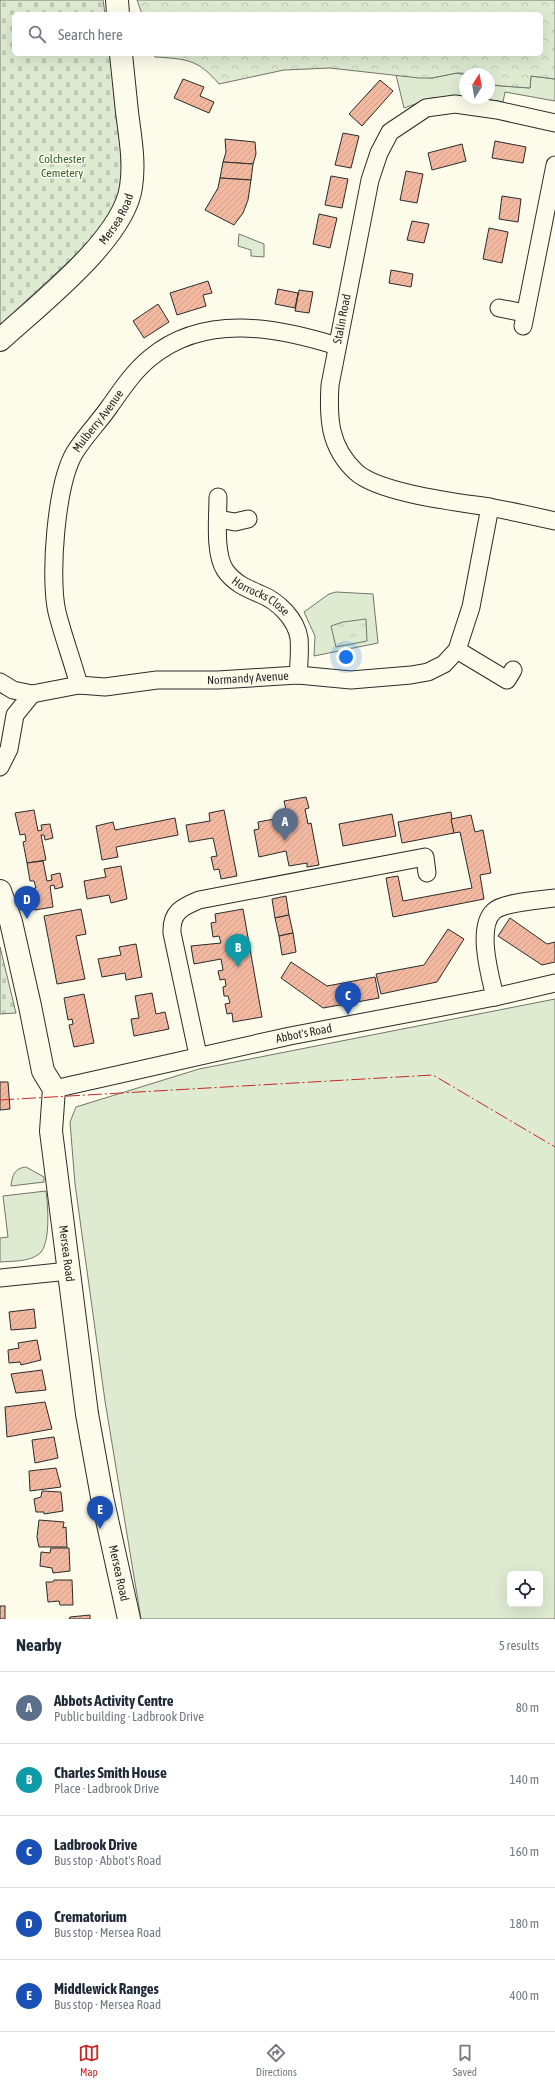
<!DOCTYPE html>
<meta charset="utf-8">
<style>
body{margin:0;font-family:"Asap Condensed",sans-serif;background:#f2f2f3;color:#1f2937}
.controls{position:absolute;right:12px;bottom:12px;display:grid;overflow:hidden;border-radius:6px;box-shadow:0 4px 16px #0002}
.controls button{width:36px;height:36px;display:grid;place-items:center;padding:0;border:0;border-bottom:1px solid #e0e1e3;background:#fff;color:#1f2937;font:20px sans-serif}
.compass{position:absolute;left:459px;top:68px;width:36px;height:36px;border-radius:50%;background:#fff;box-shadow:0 4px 16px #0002;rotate:11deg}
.you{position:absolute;left:346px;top:657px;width:14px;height:14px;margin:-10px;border:3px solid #fff;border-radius:50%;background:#1a73e8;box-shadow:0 0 0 6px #1a73e833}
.badge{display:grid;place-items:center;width:26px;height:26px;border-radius:50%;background:#c62828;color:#fff;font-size:13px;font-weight:700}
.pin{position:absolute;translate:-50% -33px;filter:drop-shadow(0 1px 2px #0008)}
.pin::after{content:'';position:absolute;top:21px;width:14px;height:12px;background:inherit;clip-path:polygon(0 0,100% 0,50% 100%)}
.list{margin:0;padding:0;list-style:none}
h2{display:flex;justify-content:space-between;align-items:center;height:52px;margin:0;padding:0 16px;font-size:17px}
h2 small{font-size:13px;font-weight:400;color:#747a83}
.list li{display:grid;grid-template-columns:26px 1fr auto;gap:12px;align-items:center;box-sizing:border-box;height:72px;padding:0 16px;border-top:1px solid #e0e1e3}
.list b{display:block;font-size:15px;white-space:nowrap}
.list p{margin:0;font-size:13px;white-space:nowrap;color:#747a83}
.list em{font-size:13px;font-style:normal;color:#747a83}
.icon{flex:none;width:22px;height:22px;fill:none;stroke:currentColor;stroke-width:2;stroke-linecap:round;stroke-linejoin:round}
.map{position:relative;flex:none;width:555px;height:1619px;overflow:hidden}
.search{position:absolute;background:#fff;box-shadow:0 4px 16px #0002;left:12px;right:12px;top:12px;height:44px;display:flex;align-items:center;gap:10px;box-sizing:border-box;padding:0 14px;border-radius:6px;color:#747a83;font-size:15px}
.sheet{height:412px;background:#fff}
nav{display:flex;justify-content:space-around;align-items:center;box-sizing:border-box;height:56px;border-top:1px solid #e0e1e3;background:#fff;font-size:11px;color:#747a83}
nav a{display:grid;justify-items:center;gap:2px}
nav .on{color:#c62828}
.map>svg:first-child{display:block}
</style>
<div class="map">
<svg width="555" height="1619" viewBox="0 0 555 1619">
<defs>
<pattern id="forest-crowns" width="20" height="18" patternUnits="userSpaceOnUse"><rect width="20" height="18" fill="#deebd1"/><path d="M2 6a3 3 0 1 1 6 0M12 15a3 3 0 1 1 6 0" fill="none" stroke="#bfcab4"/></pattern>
<pattern id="cemetery-stones" width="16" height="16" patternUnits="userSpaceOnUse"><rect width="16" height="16" fill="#deebd1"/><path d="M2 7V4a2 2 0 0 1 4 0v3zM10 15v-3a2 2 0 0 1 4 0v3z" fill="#bfcab4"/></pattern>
<pattern id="park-tufts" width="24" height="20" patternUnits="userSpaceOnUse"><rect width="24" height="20" fill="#deebd1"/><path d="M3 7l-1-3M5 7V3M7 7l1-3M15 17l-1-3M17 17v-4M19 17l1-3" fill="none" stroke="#bfcab4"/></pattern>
<pattern id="building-hatch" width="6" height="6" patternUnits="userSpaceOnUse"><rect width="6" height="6" fill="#f2b8a0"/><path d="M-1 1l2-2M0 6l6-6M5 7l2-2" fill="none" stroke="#d09e8a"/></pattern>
</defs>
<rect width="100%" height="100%" fill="#fdfbea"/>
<g fill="#deebd1" stroke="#74746e" fill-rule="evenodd">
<polygon points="457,73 465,75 465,97 432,98 404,108 396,75 432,78"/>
<polygon points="531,76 555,79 555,101 505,92 503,102 480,98 489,98 489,85 530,88"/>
<polygon points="239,234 264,244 264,257 251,256 251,250 238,246"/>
<polygon points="336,592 373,594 378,643 314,656 315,636 304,612 329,594"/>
<path d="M555 999V1619H141L105 1401 75 1184 70 1122 76 1107 199 1069ZM510 1574H540V1604H510Z"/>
<path d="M26 1167 44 1177V1182L11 1186C12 1175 15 1168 26 1167Z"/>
<path d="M46 1191C48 1205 51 1245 39 1254 29 1262 12 1261 0 1262V1238L8 1237 3 1196Z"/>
</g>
<path fill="url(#forest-crowns)" stroke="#74746e" d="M137 0H555V79L531 76 530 88 489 85V74L457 73 432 78H419L330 68 284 70 219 84C198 59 186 59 155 57L154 54H541V14H142Z"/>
<g fill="url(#cemetery-stones)" stroke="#74746e">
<polygon points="0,0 103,0 105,14 14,14 14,54 111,54 117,90 122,176 118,199 95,237 0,325"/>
<polygon points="0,947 16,1013 0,1014"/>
</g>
<polygon fill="url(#park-tufts)" stroke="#74746e" points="366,619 367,641 336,647 331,626 343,622"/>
<g fill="url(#building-hatch)" stroke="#2b2b2b">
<polygon points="183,79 204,87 200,96 214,102 209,113 174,98"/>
<polygon points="380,80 393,91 362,126 349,114"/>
<polygon points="343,133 359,136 351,168 335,165"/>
<polygon points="225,139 255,142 256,154 253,164 223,162 226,152"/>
<polygon points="495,141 526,147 523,163 492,158"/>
<polygon points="462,144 466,161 432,170 428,153"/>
<polygon points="223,162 253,164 251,180 220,178"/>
<polygon points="406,171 423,174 417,203 400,200"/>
<polygon points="331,176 348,179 342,208 325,205"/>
<polygon points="220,178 251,180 248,200 243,213 234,225 205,210 218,188"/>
<polygon points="502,196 521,199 518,222 499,219"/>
<polygon points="319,214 337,218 330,248 313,244"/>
<polygon points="412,221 429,224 424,243 407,240"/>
<polygon points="489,228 508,232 502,263 483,259"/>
<polygon points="391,270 413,274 411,287 389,283"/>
<polygon points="208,281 212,293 203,295 206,306 177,315 170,293"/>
<polygon points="278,289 298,293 295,308 275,304"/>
<polygon points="299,290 313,292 309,313 295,311"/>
<polygon points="158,304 169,322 144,338 133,321"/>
<polygon points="306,797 309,808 305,809 308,824 311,823 319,865 307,867 307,863 289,866 286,851 259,857 254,830 259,829 258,822 280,818 278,811 286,810 284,801"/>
<polygon points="34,810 38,831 42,830 41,825 50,824 53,838 45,840 44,835 41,835 46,860 27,863 23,842 26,841 25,834 20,835 15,813"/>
<polygon points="224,810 237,876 221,879 219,869 214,870 211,857 217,856 213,838 189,842 186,825 210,821 209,813"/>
<polygon points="451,812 454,833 402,843 398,822"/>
<polygon points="392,814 396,836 343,846 339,824"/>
<polygon points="471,815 475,832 483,830 491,873 480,875 484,899 393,917 386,878 398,876 403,901 472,888 460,832 454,833 451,819"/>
<polygon points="175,818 178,835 116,847 118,857 102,860 96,826 113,822 115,830"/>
<polygon points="43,861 47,881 52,880 51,875 60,873 63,887 55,889 54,885 50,886 53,907 35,910 31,889 36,888 34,881 30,881 27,863"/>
<polygon points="121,866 127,899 111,903 109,895 87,899 84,881 106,877 104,869"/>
<polygon points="286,896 289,915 275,918 272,899"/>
<polygon points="81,909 86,934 76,936 85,979 57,984 44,916"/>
<polygon points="243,909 262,1017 233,1022 232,1013 227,1014 225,1004 230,1003 228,996 224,996 223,987 226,986 225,979 220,980 218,971 223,970 221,959 194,964 191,946 221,943 219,936 213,937 211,923 216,922 215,914"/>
<polygon points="289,915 293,933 279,936 275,918"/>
<polygon points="510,918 547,944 555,942 555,962 542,965 498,936"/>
<polygon points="448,929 464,939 437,982 381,994 376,974 424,965"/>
<polygon points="293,933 296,952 282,955 279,936"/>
<polygon points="136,944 142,977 126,980 125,973 102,977 98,959 121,955 119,947"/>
<polygon points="291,962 327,986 375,977 379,998 323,1008 281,978"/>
<polygon points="152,993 156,1014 165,1012 169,1029 134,1036 131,1019 139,1018 135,996"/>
<polygon points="84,994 94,1043 74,1047 69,1025 73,1024 72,1019 68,1020 64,998"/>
<polygon points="0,1082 8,1082 10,1109 0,1110"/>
<polygon points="34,1309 36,1328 11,1330 9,1312"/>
<polygon points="37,1340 41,1360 21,1365 20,1362 9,1363 8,1350 19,1348 18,1343"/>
<polygon points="42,1370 46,1390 16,1393 11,1374"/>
<polygon points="45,1402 52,1429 7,1437 5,1407"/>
<polygon points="54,1437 58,1458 35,1463 32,1440"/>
<polygon points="56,1468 61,1487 30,1491 29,1471"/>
<polygon points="42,1491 61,1492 63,1511 44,1514 44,1512 36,1512 34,1499 41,1497"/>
<polygon points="39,1520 64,1522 63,1528 66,1527 67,1547 39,1547 37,1537"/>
<polygon points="51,1548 69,1548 70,1571 53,1573 52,1568 40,1566 41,1552 50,1553"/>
<polygon points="54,1580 72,1580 73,1605 60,1605 59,1601 48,1602 46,1582 53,1582"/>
<rect x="0" y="1606" width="5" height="13"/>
<polygon points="90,1615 90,1619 69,1619 70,1617"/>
</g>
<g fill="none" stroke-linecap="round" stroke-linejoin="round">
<g stroke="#2b2b2b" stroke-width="19">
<g id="minor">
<path d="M555 123 497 110 455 104 426 108 390 132 379 153 370 180 330 385C328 418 329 447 356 472 379 493 456 502 489 507 511 511 533 516 555 521"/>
<polyline points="499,308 525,313"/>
<polyline points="523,326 555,165"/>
<path id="s1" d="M218 497C218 517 214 553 225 570 234 583 246 588 260 594 278 601 296 619 299 638 300 650 299 664 298 675"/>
<polyline points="218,519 235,522 248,519"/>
<polyline points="457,650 507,680 513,670"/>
<path id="s2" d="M0 682 13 690 32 694 79 685 105 687 157 680H218L298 675 351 680 411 675 428 672 444 664 457 650 471 607 490 507"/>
<path id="s3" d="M79 685C72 660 63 636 57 612 49 577 56 483 75 452 85 436 99 422 110 406 122 389 134 371 150 358 204 313 276 327 337 346"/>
<polyline points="0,767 9,749 15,715 32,694"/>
<path d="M495 997C490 976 476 927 494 911 504 902 541 900 555 898"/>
<path d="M198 1055 172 933C171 912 182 907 199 900L425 857 427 873"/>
<path id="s4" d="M54 1089 290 1036 495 997 555 983"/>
<polyline points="0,1278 69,1271"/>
</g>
</g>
<g stroke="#2b2b2b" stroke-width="24">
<g id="major">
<polyline points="117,0 118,14"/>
<path id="s5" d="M0 340C38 305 124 239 131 187 135 162 130 136 127 112 125 92 123 73 121 54"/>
<path id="s6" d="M0 891 11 922 30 1006 43 1071 54 1089 51 1131 87 1414 102 1497 129 1619"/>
</g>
</g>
<use href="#minor" stroke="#fdfbea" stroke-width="17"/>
<use href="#major" stroke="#fdfbea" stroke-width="22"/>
<polyline stroke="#c62828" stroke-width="1" stroke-dasharray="14 3 2 3" stroke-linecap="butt" points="0,1100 433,1075 555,1147"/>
</g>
<g text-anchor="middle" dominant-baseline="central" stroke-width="3" stroke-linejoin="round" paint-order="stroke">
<g font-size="12" fill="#34623c" stroke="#fdfbea">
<text x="62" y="159">Colchester<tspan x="62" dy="14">Cemetery</tspan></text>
</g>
<g font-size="12" fill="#2b2b2b" stroke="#fdfbea">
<text stroke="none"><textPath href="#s5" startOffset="169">Mersea Road</textPath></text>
<text transform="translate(342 319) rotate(-79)">Stalin Road</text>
<text stroke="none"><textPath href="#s3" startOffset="278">Mulberry Avenue</textPath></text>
<text stroke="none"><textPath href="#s1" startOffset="119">Horrocks Close</textPath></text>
<text stroke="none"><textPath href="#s2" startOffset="252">Normandy Avenue</textPath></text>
<text stroke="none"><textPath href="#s4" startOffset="256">Abbot's Road</textPath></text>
<text stroke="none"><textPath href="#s6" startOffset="372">Mersea Road</textPath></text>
<text stroke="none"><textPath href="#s6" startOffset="696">Mersea Road</textPath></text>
</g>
</g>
</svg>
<div class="controls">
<button><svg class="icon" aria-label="locate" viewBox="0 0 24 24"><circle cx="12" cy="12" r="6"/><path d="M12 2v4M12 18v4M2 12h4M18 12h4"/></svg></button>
</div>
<svg class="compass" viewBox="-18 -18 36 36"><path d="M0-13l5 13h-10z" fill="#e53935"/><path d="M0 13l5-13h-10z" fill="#747a83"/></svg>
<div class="you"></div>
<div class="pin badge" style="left:285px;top:841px;background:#5c6f8a">A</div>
<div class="pin badge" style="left:238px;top:967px;background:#0f9aa8">B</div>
<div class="pin badge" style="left:348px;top:1015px;background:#1a4fb4">C</div>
<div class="pin badge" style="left:27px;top:919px;background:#1a4fb4">D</div>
<div class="pin badge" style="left:100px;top:1529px;background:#1a4fb4">E</div>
<div class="search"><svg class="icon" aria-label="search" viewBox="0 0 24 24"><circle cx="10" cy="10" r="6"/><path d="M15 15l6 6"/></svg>Search here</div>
</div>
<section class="sheet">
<h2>Nearby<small>5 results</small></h2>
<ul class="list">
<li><span class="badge" style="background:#5c6f8a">A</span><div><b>Abbots Activity Centre</b><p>Public building · Ladbrook Drive</p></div><em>80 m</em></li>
<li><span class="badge" style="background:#0f9aa8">B</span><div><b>Charles Smith House</b><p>Place · Ladbrook Drive</p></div><em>140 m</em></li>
<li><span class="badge" style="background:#1a4fb4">C</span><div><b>Ladbrook Drive</b><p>Bus stop · Abbot's Road</p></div><em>160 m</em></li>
<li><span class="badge" style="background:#1a4fb4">D</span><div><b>Crematorium</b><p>Bus stop · Mersea Road</p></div><em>180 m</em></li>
<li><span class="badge" style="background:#1a4fb4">E</span><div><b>Middlewick Ranges</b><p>Bus stop · Mersea Road</p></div><em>400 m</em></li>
</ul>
</section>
<nav>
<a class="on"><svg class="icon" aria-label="map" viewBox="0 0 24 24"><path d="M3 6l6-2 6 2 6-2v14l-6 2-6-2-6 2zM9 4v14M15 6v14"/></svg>Map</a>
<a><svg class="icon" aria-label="directions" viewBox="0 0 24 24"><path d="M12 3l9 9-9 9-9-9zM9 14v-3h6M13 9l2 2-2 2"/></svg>Directions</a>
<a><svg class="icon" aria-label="saved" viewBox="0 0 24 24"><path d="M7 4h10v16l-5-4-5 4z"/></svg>Saved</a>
</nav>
